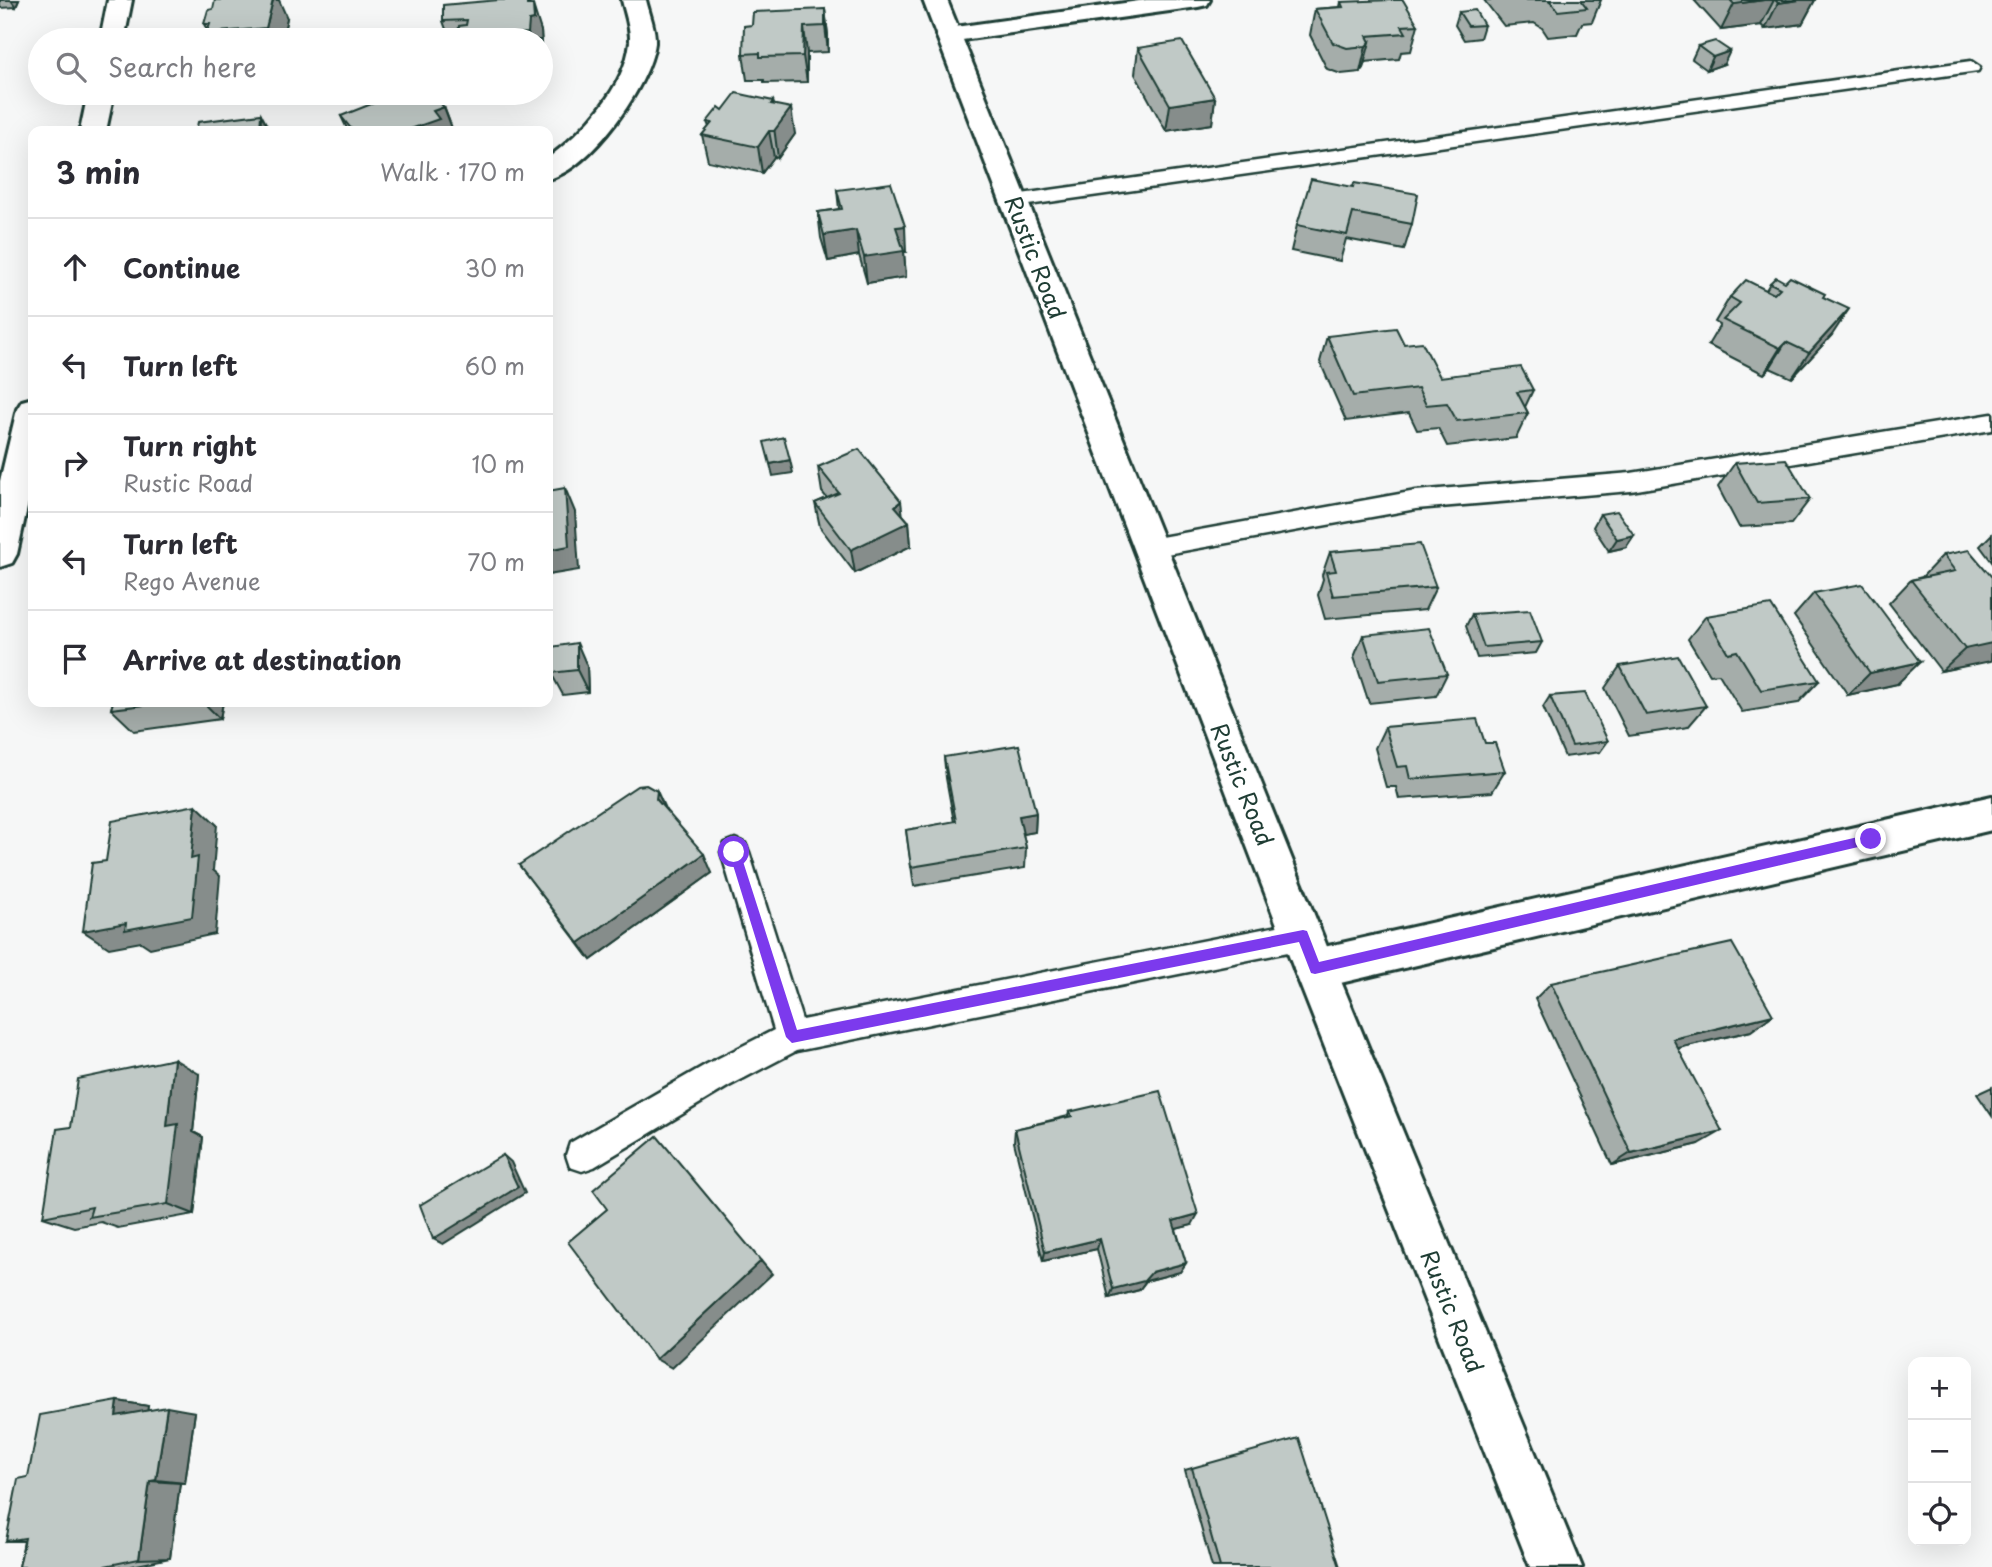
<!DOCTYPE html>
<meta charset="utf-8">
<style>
body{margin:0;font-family:"Playpen Sans",sans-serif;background:#f7f7f7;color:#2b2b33}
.controls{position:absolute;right:21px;bottom:21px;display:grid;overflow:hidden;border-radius:14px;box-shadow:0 7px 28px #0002}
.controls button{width:63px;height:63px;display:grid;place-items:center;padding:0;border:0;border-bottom:2px solid #e1e1e2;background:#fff;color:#2b2b33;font:35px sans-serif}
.stop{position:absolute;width:21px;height:21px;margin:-16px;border:5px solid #7c3aed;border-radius:50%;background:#fff}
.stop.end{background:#7c3aed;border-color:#fff;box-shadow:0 2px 7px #0008}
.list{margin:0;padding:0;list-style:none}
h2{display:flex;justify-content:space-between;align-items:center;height:91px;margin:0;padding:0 28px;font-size:30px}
h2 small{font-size:23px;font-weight:400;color:#7c7c81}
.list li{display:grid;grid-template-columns:46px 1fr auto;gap:21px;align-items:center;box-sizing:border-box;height:98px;padding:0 28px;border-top:2px solid #e1e1e2}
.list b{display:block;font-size:26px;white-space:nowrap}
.list p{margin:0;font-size:23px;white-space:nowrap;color:#7c7c81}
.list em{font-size:23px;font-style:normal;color:#7c7c81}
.icon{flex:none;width:38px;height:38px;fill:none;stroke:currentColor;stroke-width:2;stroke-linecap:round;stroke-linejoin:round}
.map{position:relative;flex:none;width:1992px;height:1567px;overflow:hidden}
.search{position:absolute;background:#fff;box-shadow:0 7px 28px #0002;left:28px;top:28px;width:525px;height:77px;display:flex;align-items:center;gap:18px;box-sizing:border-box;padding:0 24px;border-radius:38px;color:#7c7c81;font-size:26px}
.panel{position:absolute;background:#fff;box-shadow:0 7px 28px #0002;left:28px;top:126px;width:525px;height:581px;border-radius:14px}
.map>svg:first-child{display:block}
</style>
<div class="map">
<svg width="1992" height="1567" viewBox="0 0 1992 1567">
<rect width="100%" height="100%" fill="#f6f7f7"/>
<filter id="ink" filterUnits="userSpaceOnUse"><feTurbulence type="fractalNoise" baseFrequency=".0143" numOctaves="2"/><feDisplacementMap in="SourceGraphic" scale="14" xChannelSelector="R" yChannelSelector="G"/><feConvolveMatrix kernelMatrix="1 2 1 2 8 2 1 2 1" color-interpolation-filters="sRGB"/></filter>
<g filter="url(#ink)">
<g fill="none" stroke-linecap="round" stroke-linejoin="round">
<g stroke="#1f3d34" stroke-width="5">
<g id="lane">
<polygon points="1971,61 1980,67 1978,71 1014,207 1007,205 1004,201 1007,197 1014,195"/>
<polygon points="1992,414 1992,430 1631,491 1416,509 1150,557 1141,555 1138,548 1141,541 1150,539 1416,491 1631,473"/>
<polygon points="735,839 745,843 749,852 802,1020 1303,921 1314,925 1318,935 1314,945 1303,949 796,1051 729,1086 594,1167 582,1171 570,1167 566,1155 570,1143 707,1064 774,1030 721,852 725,843"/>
</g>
</g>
<g stroke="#1f3d34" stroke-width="6">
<g id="street">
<polygon points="108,0 132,0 124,40 100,40"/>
<path d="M622 0H646C649 13 656 29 655 43 650 85 590 170 548 179V158C583 132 625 88 630 42 631 29 625 13 622 0Z"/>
<polygon points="1146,0 1210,0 1207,5 1198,7 948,42 939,40 936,35 939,30 948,28"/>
<polygon points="88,93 114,93 106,131 80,131"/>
<polygon points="33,398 33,480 17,554 12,563 0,567 0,481 17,409 22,401"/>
<polygon points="1992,796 1992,830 1315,989 1300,983 1294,969 1300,955 1315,949"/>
</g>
</g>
<g stroke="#1f3d34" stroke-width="6">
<polygon id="secondary" points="923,0 947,0 1336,969 1582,1567 1530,1567 1294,969"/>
</g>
<use href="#lane" fill="#fff" fill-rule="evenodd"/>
<use href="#street" fill="#fff" fill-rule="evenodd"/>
<use href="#secondary" fill="#fff" fill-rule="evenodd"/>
</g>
<g fill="#a5adaa" stroke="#1f3d34" stroke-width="2">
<polygon points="0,0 19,0 16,7 0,8"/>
<polygon points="499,0 528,0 541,31 542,46 541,40 450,40 443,21"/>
<polygon points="1484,0 1601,0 1592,22 1582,23 1577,34 1548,37 1542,28 1534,23 1504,26"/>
<polygon points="1694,0 1815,0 1802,24 1765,29 1761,25 1721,30"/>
<polygon points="1341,2 1418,25 1411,51 1401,52 1399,59 1365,62 1363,68 1360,72 1341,74 1327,69 1310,35 1315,9 1340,7"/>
<polygon points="825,9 828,35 828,52 807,53 807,82 764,83 764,80 747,80 743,54 752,25"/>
<polygon points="1459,12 1484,25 1480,38 1464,40 1455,25"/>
<polygon points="287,18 282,40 211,40 204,24"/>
<polygon points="1698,46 1724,64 1707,70 1692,59"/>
<polygon points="1138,48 1215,98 1212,124 1166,131 1135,74"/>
<polygon points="488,93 521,93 520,99"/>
<polygon points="773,101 774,105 795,134 778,158 774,157 762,173 708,161 702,135 709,127 707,122 723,110"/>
<polygon points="444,107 453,131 348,131 341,116"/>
<polygon points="1353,187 1412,224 1404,250 1346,239 1340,261 1291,251 1297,225"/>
<polygon points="837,190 906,252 904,252 906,277 867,283 859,255 828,261 821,238 818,212 839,209"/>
<polygon points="1770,283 1823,297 1832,335 1792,378 1770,368 1764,374 1708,345 1720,325 1715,322 1730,297 1766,290"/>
<polygon points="1327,336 1404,344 1440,377 1533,390 1525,407 1528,413 1516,438 1447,446 1438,428 1417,430 1409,413 1346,421 1320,362"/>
<polygon points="1735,463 1810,499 1791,524 1739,527 1718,487"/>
<polygon points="818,467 903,515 909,522 911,546 855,573 820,527 815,503 827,498 822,492"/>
<polygon points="1600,514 1634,535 1626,547 1609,551 1593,527"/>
<polygon points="1992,534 1992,562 1980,546"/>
<polygon points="1330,552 1436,587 1425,610 1325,619 1318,595 1323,579 1322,575"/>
<polygon points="1943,555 1992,577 1992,660 1941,671 1889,603 1911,580 1922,577"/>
<polygon points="1814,593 1897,684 1848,695 1794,616"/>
<polygon points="1472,614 1542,642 1536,653 1477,658 1466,626"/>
<polygon points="1706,616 1819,681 1798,703 1742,712 1719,674 1710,675 1688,639"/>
<polygon points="1363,635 1447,674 1436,696 1369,703 1354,657"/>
<polygon points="587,666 588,692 563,695 551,673"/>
<polygon points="1620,666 1706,706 1688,727 1629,736 1605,688"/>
<polygon points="1550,696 1608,741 1600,752 1565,757 1543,707"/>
<polygon points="113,702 223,702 220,719 134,731 111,709"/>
<polygon points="1385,727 1485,743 1505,771 1492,792 1399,799 1396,787 1386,787 1375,748"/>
<polygon points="944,757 1036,813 1035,832 1023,834 1026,848 1025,868 914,886 906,830 954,822 946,778"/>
<polygon points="665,810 712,873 591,960 519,865"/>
<polygon points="1551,983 1751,1031 1678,1048 1699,1144 1612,1165 1535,999"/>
<polygon points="199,1074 193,1132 203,1137 194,1214 118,1228 101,1222 74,1227 43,1217 71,1127"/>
<polygon points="1992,1087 1992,1116 1977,1094"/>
<polygon points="1069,1112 1192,1225 1176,1229 1186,1263 1180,1272 1146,1281 1139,1290 1109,1298 1097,1249 1043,1261 1014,1142 1015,1129 1068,1116"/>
<polygon points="118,1401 148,1406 147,1410 195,1412 185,1483 180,1483 170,1558 132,1566 132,1567 19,1567 24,1541 6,1541"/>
<polygon points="1192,1468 1340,1567 1212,1567 1185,1470"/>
</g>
<g fill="#868d8b" stroke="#1f3d34" stroke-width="2">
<polygon points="11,0 19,0 16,7"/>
<polygon points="273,0 279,0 287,18 282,40 272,40 266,28"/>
<polygon points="527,0 534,20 533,5 541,31 542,46 541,47 541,40 530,40 528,33"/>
<polygon points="1764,0 1774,0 1761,25 1721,30 1734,4"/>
<polygon points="1799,0 1815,0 1802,24 1765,29 1778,3"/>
<polygon points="825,9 828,35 828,52 825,26"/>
<polygon points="804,27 807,53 807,82 803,56"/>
<polygon points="1370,42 1363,68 1360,72 1366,46"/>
<polygon points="1730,51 1724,64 1707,70 1713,57"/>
<polygon points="290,93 309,93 309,94 292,97"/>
<polygon points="1215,98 1212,124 1166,131 1170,105"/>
<polygon points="773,101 777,127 791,108 795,134 778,158 771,104"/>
<polygon points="444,107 453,131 405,131 433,111"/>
<polygon points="261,114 270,131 260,131"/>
<polygon points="769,131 774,157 762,173 758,147"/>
<polygon points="905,226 906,252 904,252 906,277 867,283 864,257 896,227"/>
<polygon points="856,230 859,255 828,261 824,235"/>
<polygon points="1849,309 1832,335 1792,378 1809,353"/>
<polygon points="1786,342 1770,368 1764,374 1780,348"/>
<polygon points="790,460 793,473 773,476 770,464"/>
<polygon points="565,488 575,512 579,570 548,575 548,550"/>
<polygon points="901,501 904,525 909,522 911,546 855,573 851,550"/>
<polygon points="1634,535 1626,547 1609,551 1617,539"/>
<polygon points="1992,636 1991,661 1941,671 1965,649"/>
<polygon points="577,643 587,666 588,692 577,670"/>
<polygon points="1920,662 1897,684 1848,695 1870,673"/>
<polygon points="203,702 223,702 220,719"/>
<polygon points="657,791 666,811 656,799"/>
<polygon points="196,805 217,825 213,870 220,876 215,934 150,948 141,942 109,948 83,931 191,859"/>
<polygon points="1036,813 1035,832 1018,835 1019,816"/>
<polygon points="704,854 712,873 591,960 579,943"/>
<polygon points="1773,1015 1751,1031 1653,1054 1673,1039"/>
<polygon points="174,1059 199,1074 193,1132 203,1137 194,1214 168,1204 167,1126"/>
<polygon points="1722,1131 1699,1144 1612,1165 1631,1153"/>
<polygon points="503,1155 511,1162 525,1193 443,1244 433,1239"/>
<polygon points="1198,1214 1192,1225 1168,1231 1173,1221"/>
<polygon points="1100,1239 1097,1249 1043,1261 1045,1252"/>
<polygon points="761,1261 772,1274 672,1368 656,1359"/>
<polygon points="1186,1263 1180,1272 1146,1281 1139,1290 1109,1298 1113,1289 1152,1272"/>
<polygon points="118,1401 148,1406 146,1421 116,1416"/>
<polygon points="167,1407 195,1412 185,1483 156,1480"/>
<polygon points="150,1481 180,1483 170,1558 139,1559"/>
</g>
<g fill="#c0c9c6" stroke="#1f3d34" stroke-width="2">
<polygon points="215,0 273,0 266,28 207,33 210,24 204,24 208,10 213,9"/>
<polygon points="499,0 527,0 527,5 533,5 534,20 529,21 528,33 458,39 459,26 466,25 467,20 443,21 443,5"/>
<polygon points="1391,0 1403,0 1418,25 1402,26 1406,33 1367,36 1370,42 1366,46 1347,48 1333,43 1315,9 1343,7 1341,2"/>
<polygon points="1548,0 1581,0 1587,8 1558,11 1551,2"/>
<polygon points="1730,0 1764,0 1734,4"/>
<polygon points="1775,0 1799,0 1778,3"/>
<polygon points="825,9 825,26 804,27 803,56 760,57 760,53 743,54 744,26 752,25 753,12"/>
<polygon points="1475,10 1484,25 1468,26 1459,12"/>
<polygon points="1182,41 1215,98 1170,105 1138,48"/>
<polygon points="1715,41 1730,51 1713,57 1698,46"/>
<polygon points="399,93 431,93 444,107 433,111 439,119 405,131 353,131 341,116"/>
<polygon points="736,93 773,101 771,104 791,108 774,131 769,131 758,147 702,135 712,123 707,122 719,107 723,110"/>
<polygon points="261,114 260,131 196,131 198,122"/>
<polygon points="1311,179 1353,187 1354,183 1418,194 1412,224 1353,213 1347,235 1297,225"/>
<polygon points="891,183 905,226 896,227 904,251 864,257 856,230 824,235 818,212 842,209 837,190"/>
<polygon points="1776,277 1785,282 1790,277 1825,294 1823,297 1849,309 1809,353 1786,342 1780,348 1723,320 1740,303 1730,297 1746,280 1774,294 1780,288 1770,283"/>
<polygon points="1396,328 1404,344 1422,342 1440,377 1521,367 1533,390 1517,392 1528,413 1457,421 1447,403 1426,405 1418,388 1353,396 1327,336"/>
<polygon points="784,437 790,460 770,464 764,442"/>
<polygon points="859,449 901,501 895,506 909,522 851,550 815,503 839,493 818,467"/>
<polygon points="1786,459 1810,499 1757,503 1735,463"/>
<polygon points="565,488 569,546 548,550 548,491"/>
<polygon points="1617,511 1634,535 1617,539 1600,514"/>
<polygon points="1420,544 1436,587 1333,596 1326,572 1336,571 1330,552"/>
<polygon points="1969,550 1992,577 1992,643 1965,649 1911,580 1955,571 1943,555"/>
<polygon points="1862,584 1920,662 1870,673 1814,593"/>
<polygon points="1771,605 1819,681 1761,690 1737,651 1728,653 1706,616"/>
<polygon points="1530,610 1542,642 1484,647 1472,614"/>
<polygon points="1429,628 1447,674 1378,681 1363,635"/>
<polygon points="577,643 577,670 551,673 551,647"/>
<polygon points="1678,656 1706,706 1646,715 1620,666"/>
<polygon points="1585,693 1608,741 1572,746 1550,696"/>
<polygon points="113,702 170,702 111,709"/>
<polygon points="1477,719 1485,743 1495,743 1505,771 1410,779 1407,766 1397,767 1385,727"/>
<polygon points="1019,745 1036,813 1019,816 1026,848 911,867 906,830 956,821 944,757"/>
<polygon points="646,785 657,791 656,799 704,854 579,943 519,865 637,786"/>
<polygon points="196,805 191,859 198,857 192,917 125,930 126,923 83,931 92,863 106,861 112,821"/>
<polygon points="1732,943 1773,1015 1673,1039 1722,1131 1631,1153 1551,983"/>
<polygon points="174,1059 167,1126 178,1124 168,1204 89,1217 92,1207 43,1217 57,1129 71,1127 78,1079"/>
<polygon points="1160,1091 1198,1214 1173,1221 1186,1263 1152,1272 1144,1281 1113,1289 1100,1239 1045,1252 1015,1129 1072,1116 1069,1112"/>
<polygon points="657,1136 761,1261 656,1359 568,1242 607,1209 593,1190"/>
<polygon points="503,1155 518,1187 433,1239 420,1205"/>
<polygon points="118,1401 116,1416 167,1407 156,1480 150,1481 139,1559 100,1567 19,1567 25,1538 6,1541 18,1479 28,1477 40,1415"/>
<polygon points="1299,1438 1340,1567 1220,1567 1192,1468"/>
</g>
</g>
<polygon fill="#7c3aed" points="1871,834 1877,839 1871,844 1315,974 1311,973 1299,942 792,1043 786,1037 729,852 734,847 740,852 797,1030 1303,930 1307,931 1319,962"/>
<g text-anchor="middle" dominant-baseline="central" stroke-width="7" stroke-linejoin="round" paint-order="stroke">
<g font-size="23" fill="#1f3d34" stroke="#fff">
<text transform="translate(1036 257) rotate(69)">Rustic Road</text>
<text transform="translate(1243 784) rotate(68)">Rustic Road</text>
<text transform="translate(1453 1311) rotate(68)">Rustic Road</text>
</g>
</g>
</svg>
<div class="controls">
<button>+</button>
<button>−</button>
<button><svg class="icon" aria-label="locate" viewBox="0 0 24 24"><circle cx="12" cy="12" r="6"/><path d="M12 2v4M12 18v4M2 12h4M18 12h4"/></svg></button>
</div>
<div class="stop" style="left:734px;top:852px"></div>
<div class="stop end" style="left:1871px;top:839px"></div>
<div class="search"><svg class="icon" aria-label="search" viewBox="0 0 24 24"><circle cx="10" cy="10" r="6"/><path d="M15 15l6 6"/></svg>Search here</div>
<section class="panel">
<h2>3 min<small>Walk · 170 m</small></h2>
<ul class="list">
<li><svg class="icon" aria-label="ahead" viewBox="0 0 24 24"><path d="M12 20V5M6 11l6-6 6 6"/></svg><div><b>Continue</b></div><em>30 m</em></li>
<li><svg class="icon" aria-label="left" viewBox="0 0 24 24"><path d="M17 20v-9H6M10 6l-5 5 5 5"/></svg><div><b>Turn left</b></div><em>60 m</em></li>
<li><svg class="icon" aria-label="right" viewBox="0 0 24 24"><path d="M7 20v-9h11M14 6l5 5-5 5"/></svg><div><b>Turn right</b><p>Rustic Road</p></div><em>10 m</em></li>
<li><svg class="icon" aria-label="left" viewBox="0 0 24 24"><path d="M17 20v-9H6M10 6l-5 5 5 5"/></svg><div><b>Turn left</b><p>Rego Avenue</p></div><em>70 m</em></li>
<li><svg class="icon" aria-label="arrive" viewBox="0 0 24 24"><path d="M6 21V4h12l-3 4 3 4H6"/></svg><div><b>Arrive at destination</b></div></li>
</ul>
</section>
</div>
